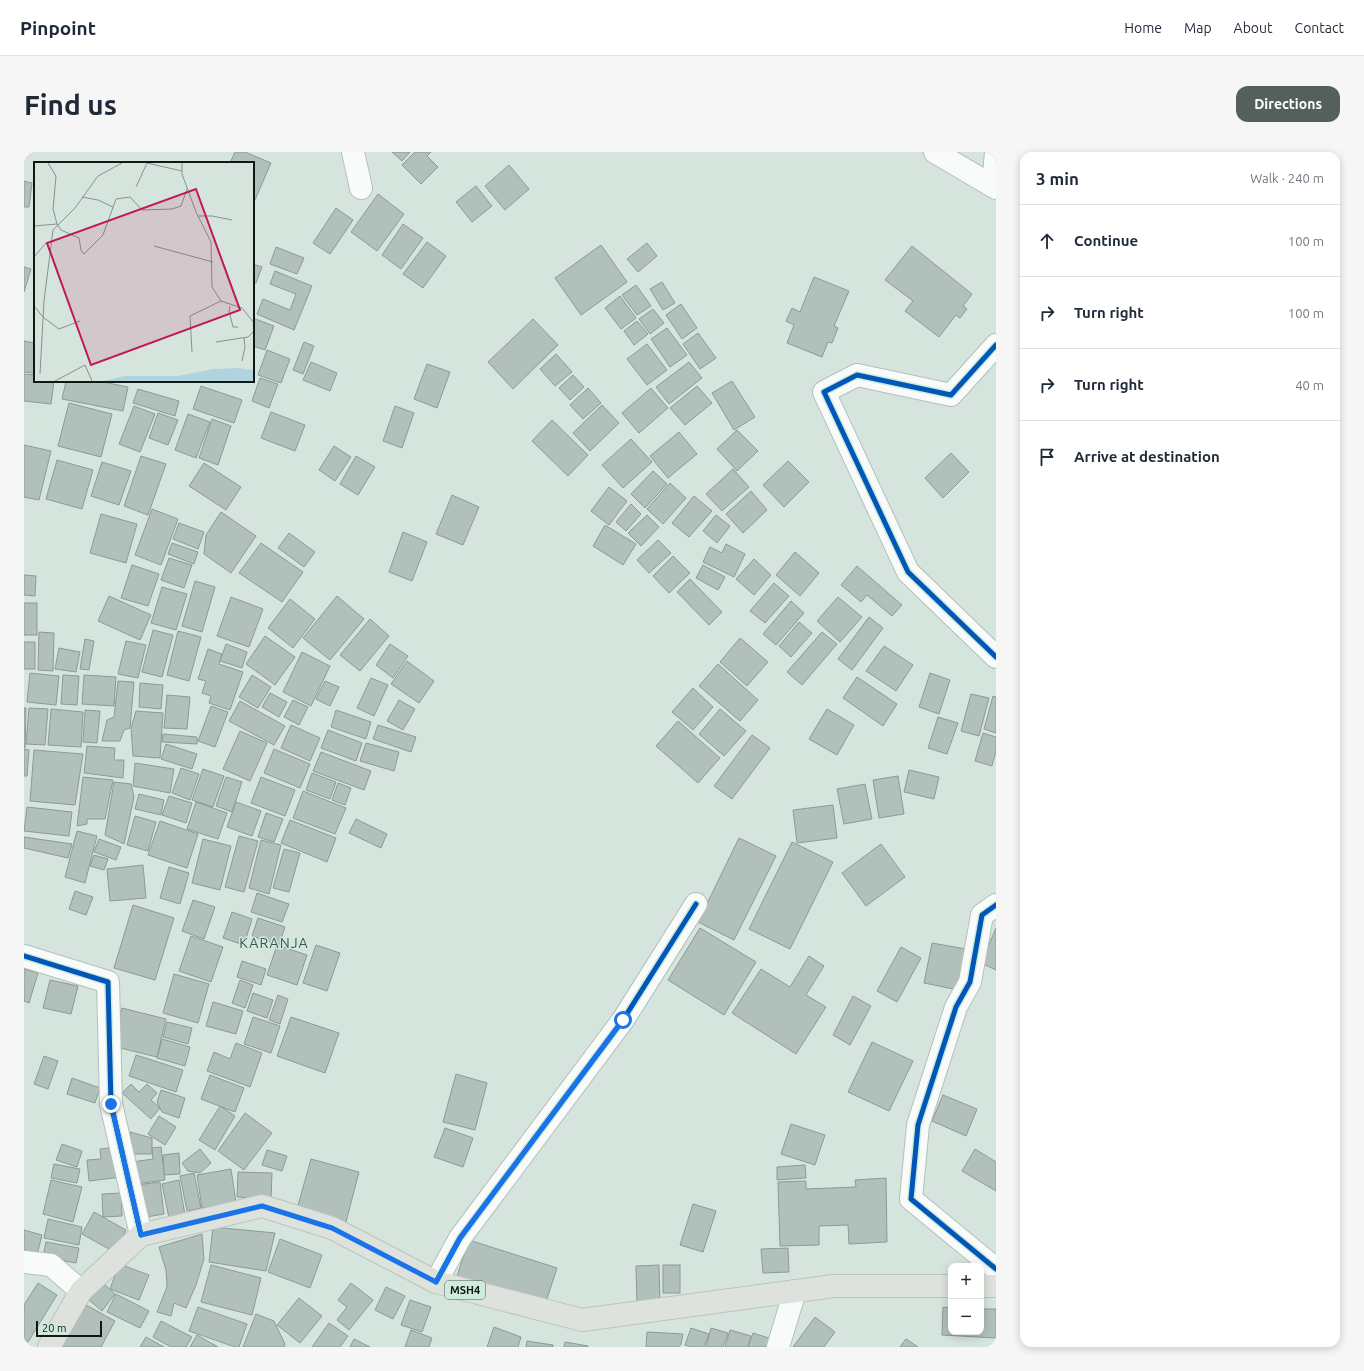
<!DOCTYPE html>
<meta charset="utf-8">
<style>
body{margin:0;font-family:Ubuntu,sans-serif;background:#f6f6f7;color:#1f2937}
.controls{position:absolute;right:12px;bottom:12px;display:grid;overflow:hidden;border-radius:8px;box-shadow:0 2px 10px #0003}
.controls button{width:36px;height:36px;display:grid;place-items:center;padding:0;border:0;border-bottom:1px solid #e0e1e3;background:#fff;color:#1f2937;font:20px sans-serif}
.scale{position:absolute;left:12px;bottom:10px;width:66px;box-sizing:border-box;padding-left:4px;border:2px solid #0e1914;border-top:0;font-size:11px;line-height:14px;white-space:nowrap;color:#0e1914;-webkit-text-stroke:3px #cfebdd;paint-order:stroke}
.stop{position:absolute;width:12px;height:12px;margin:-9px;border:3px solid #1a73e8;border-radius:50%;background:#fff}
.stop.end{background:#1a73e8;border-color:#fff;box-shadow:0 1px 4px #0008}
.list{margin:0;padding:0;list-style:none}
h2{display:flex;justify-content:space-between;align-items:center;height:52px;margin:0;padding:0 16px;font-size:17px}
h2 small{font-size:13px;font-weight:400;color:#747a83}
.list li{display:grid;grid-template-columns:26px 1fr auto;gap:12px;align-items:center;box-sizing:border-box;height:72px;padding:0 16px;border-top:1px solid #e0e1e3}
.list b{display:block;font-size:15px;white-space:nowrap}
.list em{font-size:13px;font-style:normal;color:#747a83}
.icon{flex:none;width:22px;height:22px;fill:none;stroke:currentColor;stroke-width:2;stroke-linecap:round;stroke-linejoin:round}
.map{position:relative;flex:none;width:972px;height:1195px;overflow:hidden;border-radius:12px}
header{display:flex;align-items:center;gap:24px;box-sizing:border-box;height:56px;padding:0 20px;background:#fff;border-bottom:1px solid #e0e1e3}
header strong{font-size:19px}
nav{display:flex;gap:22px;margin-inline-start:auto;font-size:14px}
.intro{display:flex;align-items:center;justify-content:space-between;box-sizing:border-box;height:96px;padding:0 24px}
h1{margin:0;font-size:28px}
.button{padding:10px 18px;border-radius:12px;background:#54605a;color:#fff;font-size:14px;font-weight:700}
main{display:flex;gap:24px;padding:0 24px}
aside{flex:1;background:#fff;border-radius:12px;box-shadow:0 2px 10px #0003}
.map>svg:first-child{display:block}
</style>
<header>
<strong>Pinpoint</strong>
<nav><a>Home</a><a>Map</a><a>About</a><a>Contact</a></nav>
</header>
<div class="intro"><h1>Find us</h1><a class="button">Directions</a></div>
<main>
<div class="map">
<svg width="972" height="1195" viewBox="0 0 972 1195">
<rect width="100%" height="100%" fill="#d5e5dd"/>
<g fill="#b2c0bc" stroke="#8c9a96">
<polygon points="211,0 221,0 247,11 231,48 229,47 229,11 206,11"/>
<polygon points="368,0 386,0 378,9"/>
<polygon points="391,0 407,0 403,4 414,15 397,32 378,13"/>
<polygon points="485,13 505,37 481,58 461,34"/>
<polygon points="0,29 8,31 5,55 0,55"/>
<polygon points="452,34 468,54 448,70 432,50"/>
<polygon points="354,42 380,62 353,99 327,80"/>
<polygon points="312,56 329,68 306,102 289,91"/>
<polygon points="379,72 399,86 377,117 358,103"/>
<polygon points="403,90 422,104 399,136 379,122"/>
<polygon points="623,91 633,104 614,120 603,107"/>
<polygon points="577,93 603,130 557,163 531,126"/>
<polygon points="888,94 948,142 939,154 943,157 936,166 932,163 915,185 881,159 889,149 861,128"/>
<polygon points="252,95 280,106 273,122 246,112"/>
<polygon points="229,112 238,115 232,131 229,130"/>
<polygon points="0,115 7,117 0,140"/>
<polygon points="251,119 288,134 270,178 233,162 239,147 266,158 272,142 246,132"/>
<polygon points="790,125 825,139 810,174 814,176 808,191 804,190 798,205 763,191 770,173 762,169 768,156 776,160"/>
<polygon points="638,130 651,151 639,158 626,137"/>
<polygon points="612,133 627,154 613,163 598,143"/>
<polygon points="596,144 612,166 597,177 581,156"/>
<polygon points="657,152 673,176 658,187 642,163"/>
<polygon points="629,157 640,171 626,182 615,167"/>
<polygon points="229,166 250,174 241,198 229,194"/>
<polygon points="509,167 534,193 489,237 464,210"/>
<polygon points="613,169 624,182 610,193 600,179"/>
<polygon points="643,176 663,203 646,215 627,187"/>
<polygon points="674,181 692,206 676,217 659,192"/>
<polygon points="0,189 11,191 11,221 0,220"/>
<polygon points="280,190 290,194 279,222 269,218"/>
<polygon points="623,192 643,218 623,233 603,207"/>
<polygon points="243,198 266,207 257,231 234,223"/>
<polygon points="532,202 548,220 531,234 516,217"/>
<polygon points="287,210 313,221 306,239 279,228"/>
<polygon points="665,210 678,226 645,252 632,235"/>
<polygon points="403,212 426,220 413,256 390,247"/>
<polygon points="0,222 11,223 11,229 30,229 27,252 0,249"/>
<polygon points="549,223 560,235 546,248 535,236"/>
<polygon points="236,226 254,232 245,256 228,249"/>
<polygon points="42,229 74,229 104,235 99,259 38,247"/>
<polygon points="708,229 731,265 710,278 688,241"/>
<polygon points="177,234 218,248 210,271 169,257"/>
<polygon points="673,234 688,251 661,273 646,256"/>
<polygon points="564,236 577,251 559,267 546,253"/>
<polygon points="627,236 644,256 615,281 598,261"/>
<polygon points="114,237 155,249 151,264 109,251"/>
<polygon points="45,251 88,262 77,305 34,294"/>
<polygon points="578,253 595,271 566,299 549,281"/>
<polygon points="110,254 131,262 116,300 95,292"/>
<polygon points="371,254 390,261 378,296 359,289"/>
<polygon points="247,260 281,273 271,299 237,286"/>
<polygon points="134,261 154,268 144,293 125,286"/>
<polygon points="164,262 186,270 172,306 151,298"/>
<polygon points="188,267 207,274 194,313 175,306"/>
<polygon points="528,268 564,303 544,324 508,289"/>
<polygon points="713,278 734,299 713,319 693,297"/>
<polygon points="655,280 673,302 644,326 626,304"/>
<polygon points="607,287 628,310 599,336 578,313"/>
<polygon points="0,293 27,299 15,348 0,345"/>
<polygon points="310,294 327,305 311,329 295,318"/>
<polygon points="927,301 945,320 919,346 901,326"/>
<polygon points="117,304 142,312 124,363 100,354"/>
<polygon points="332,304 351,315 334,343 316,332"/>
<polygon points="33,308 69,318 58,357 22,347"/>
<polygon points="764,309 785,330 760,355 739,333"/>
<polygon points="78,310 107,319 95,353 67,344"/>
<polygon points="180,311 217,335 202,358 165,334"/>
<polygon points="709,317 725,335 698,359 682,342"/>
<polygon points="629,319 643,332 621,356 607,342"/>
<polygon points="646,331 662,346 639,372 623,357"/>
<polygon points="585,335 603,349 585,373 567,359"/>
<polygon points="727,339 743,358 719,381 702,362"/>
<polygon points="428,343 455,355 439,393 412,382"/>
<polygon points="670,344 688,359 665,385 648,371"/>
<polygon points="607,352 617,362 602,379 592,370"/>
<polygon points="128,357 154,367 137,413 111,403"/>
<polygon points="197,360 232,384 207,421 180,402 182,383"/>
<polygon points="77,362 113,372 102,411 66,401"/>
<polygon points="623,363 635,375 617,394 604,381"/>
<polygon points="692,363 706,374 693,391 679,379"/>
<polygon points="155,371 180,380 174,397 149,387"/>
<polygon points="581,373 612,392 599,413 569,394"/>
<polygon points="379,380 403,390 388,429 365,420"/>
<polygon points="265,381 291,400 280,415 254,396"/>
<polygon points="634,388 647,401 625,421 613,408"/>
<polygon points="148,391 174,400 170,412 144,402"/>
<polygon points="237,391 279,420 258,450 215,421"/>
<polygon points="702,392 721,402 710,425 679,410 686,395 698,401"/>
<polygon points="771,400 795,421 776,444 752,423"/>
<polygon points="649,404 666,421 645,441 629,424"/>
<polygon points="145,406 168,413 160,436 137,428"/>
<polygon points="730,407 747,423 730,443 712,427"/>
<polygon points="108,413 135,422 124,454 97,446"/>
<polygon points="679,413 701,425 694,438 672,426"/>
<polygon points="833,414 878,453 868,464 843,443 837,450 817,433"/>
<polygon points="0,423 12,424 11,444 0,443"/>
<polygon points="666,427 698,460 685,473 653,440"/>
<polygon points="171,429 191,435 178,480 158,474"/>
<polygon points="750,431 765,444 741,471 726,459"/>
<polygon points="138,435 163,442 152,478 127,471"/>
<polygon points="85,444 127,463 116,488 74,469"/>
<polygon points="313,444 340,467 306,508 279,486"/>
<polygon points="207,445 239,457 225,495 193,484"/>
<polygon points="814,445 838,465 816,490 793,469"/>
<polygon points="266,447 291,467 269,496 244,476"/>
<polygon points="767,449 780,461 752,493 739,482"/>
<rect x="0" y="451" width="13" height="32"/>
<polygon points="845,465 859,476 828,518 814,507"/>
<polygon points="346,467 365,484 336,519 316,503"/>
<polygon points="775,470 788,481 767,505 755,494"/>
<polygon points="129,478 149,483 138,525 118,520"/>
<polygon points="154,479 177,485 165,529 143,523"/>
<polygon points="15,480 30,481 29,519 14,518"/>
<polygon points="798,480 813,492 778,533 763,520"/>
<polygon points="241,484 271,505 251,533 222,512"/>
<polygon points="716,486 744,510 723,534 696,510"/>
<polygon points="61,487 70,489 65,518 56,517"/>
<polygon points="102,489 122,493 114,526 94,522"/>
<rect x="0" y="490" width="11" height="27"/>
<polygon points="202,492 223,500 218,516 196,509"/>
<polygon points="366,492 384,504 369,526 352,513"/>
<polygon points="860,494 889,513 872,539 842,519"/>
<polygon points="35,496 56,500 52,520 31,517"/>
<polygon points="184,497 198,502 195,512 219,520 206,558 185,551 187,544 178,541 182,529 174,527"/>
<polygon points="278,500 306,514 287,554 259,540"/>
<polygon points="383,509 410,529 395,551 367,532"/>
<polygon points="694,512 734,548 716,569 675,534"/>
<polygon points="6,521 35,524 32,553 3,550"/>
<polygon points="906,521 926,528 915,562 895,555"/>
<polygon points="39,523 55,524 53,553 37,552"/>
<polygon points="60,523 92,525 90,554 58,552"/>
<polygon points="228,523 247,535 234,556 215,545"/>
<polygon points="833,525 873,552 859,574 819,546"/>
<polygon points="347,526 364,533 350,564 333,556"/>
<polygon points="94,529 110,530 106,576 100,578 96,589 78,589 83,568 90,565"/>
<polygon points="301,529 315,535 306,554 292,547"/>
<polygon points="116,531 139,533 137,557 115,555"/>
<polygon points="669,536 689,555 669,578 648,560"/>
<polygon points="246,541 263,550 255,565 238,555"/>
<polygon points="947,542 965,546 955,584 937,579"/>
<polygon points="143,543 166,545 163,577 140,576"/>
<polygon points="969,544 972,545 972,581 960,577"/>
<polygon points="269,548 284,555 275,573 260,565"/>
<polygon points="375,548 391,557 379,578 363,569"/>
<polygon points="216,549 261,574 250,593 205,569"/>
<polygon points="187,554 204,560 191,595 174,589"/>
<polygon points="0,556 2,556 1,596 0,596"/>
<polygon points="5,556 24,557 21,593 2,592"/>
<polygon points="27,557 59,560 57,595 24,593"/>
<polygon points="696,557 722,579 700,604 675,582"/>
<polygon points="803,557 830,573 813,603 785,587"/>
<polygon points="61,558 76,559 73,591 59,590"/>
<polygon points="312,558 347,570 342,587 307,575"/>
<polygon points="112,559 139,561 136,606 109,604 107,576"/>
<polygon points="914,565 934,571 923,602 904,596"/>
<polygon points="654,569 696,606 674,631 632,594"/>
<polygon points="267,573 296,586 286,609 257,596"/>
<polygon points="354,573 392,585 387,600 349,587"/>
<polygon points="304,578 338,591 332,609 297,596"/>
<polygon points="216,579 243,591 226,629 199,617"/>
<polygon points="959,581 972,585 972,599 968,614 951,609"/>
<polygon points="139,582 173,585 173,592 138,590"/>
<polygon points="728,583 746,596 708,647 690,634"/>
<polygon points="342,591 375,600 370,619 336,609"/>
<polygon points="142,592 173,602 168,617 137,607"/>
<polygon points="63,594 91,596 90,608 100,608 99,626 60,621"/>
<polygon points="0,597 5,598 3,624 0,624"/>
<polygon points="250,597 286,612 276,636 240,621"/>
<polygon points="10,598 59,602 51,653 6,649"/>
<polygon points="297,600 347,619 340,638 289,619"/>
<polygon points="111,611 150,617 146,641 109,634"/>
<polygon points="157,616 175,622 166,648 148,641"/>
<polygon points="179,617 200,624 189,655 168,648"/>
<polygon points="885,618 915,625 910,647 880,640"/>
<polygon points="288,621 312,630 306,647 282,638"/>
<polygon points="874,624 880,662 855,666 849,628"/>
<polygon points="59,625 89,628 81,667 63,667 63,672 53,674"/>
<polygon points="202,625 218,630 208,660 192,654"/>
<polygon points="237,625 271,638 261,664 227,651"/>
<polygon points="90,630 107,632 110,645 100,692 81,683"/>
<polygon points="314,631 327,636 321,653 308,648"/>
<polygon points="841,632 848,667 820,672 813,637"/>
<polygon points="279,639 322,656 311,682 269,666"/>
<polygon points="115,642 140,648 137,663 111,657"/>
<polygon points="145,644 168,651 162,671 138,663"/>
<polygon points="172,650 203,661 194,687 163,677"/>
<polygon points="212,650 237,659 228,684 203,675"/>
<polygon points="809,653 813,686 773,691 769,658"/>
<polygon points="3,655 48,660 45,684 0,679"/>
<polygon points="242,661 259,667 250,690 234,685"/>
<polygon points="111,664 132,670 124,699 103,693"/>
<polygon points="332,667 363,682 357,696 325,681"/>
<polygon points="266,668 312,686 303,710 257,691"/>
<polygon points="136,669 174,682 163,716 124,703"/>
<polygon points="53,679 73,684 61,731 41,725"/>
<polygon points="215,684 234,689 220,740 201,735"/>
<polygon points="0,685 48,692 44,706 0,696"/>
<polygon points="715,686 752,704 710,788 674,770"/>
<polygon points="75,687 97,695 92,708 70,700"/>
<polygon points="179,687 207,694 196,738 168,731"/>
<polygon points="237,688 257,693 245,742 225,736"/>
<polygon points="768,690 809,710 766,797 725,777"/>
<polygon points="857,692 881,725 842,754 818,721"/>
<polygon points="260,697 276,701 265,740 249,736"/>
<polygon points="70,703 84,707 80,718 66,714"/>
<polygon points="119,713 122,746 86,749 83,717"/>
<polygon points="145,715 165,721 156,752 136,746"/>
<polygon points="51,739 69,745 62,763 45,757"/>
<polygon points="233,741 265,752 258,770 227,760"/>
<polygon points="169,748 191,755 180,787 158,779"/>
<polygon points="109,753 150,766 131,828 90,816"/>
<polygon points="208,760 228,767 220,793 199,786"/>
<polygon points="234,766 261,775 255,793 228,784"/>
<polygon points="676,776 732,810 700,863 644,828"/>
<polygon points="972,776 972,818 957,811"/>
<polygon points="167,784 199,795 187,830 155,819"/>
<polygon points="908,791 942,797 934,838 900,831"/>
<polygon points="253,793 283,803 273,833 243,823"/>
<polygon points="292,793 316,801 303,839 279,831"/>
<polygon points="877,795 897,806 873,850 853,839"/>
<polygon points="785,804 800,814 782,843 802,855 772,902 708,861 737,817 766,835"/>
<polygon points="218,809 242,817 237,833 213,825"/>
<polygon points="0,817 14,821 5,851 0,849"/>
<polygon points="150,822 185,832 174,871 139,861"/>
<polygon points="26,828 54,834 47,862 19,856"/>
<polygon points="216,828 229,833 221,856 208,851"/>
<polygon points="229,841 249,848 243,866 223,859"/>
<polygon points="254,843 264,847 256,872 245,868"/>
<polygon points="829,844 847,854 826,893 809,883"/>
<polygon points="189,850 219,859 212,882 182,874"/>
<polygon points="98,856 142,867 133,905 88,894"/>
<polygon points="229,865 256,874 247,901 220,892"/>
<polygon points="267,865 315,881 301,921 253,904"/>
<polygon points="143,870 168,876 164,892 139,885"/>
<polygon points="138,887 166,895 161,914 133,906"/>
<polygon points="848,890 889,909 865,959 824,940"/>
<polygon points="212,891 238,901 226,935 183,919 190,900 206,907"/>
<polygon points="112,903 159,918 152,940 105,924"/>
<polygon points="20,904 34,909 24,937 10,932"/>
<polygon points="432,922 463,931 451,978 419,970"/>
<polygon points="186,923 220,936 211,960 177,947"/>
<polygon points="48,926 76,936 71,951 43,942"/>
<polygon points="107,932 115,940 123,932 133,941 127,948 136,956 127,967 98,941"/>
<polygon points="137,938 161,946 155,966 138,960 133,950"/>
<polygon points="919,943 953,957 942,984 908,969"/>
<polygon points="196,954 211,964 191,998 175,988"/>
<polygon points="221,961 248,981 220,1018 194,999"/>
<polygon points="135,964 152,975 141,993 124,982"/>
<polygon points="767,972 801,983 791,1013 757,1002"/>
<polygon points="421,976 449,986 439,1015 410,1005"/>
<polygon points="106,980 128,986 128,1002 108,1002"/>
<polygon points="38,992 58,999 53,1015 32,1008"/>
<polygon points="94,995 98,1025 65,1029 63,1008 77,1007 76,997"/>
<polygon points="137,995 141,1028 110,1032 108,1010 129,1007 128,996"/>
<polygon points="176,997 187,1011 176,1021 164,1019 158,1011"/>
<polygon points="951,997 972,1010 972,1039 938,1019"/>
<polygon points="243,998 263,1004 258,1019 238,1013"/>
<polygon points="155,1001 156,1022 140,1023 139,1003"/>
<polygon points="287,1007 335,1020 322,1070 273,1057"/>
<polygon points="30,1012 56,1017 53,1031 27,1026"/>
<polygon points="781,1013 782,1026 753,1028 753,1015"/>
<polygon points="207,1017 212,1051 178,1056 173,1023"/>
<polygon points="214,1020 248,1021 247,1047 213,1045"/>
<polygon points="170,1021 177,1056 163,1059 156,1024"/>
<polygon points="862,1026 863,1090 825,1092 824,1073 795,1074 795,1093 756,1094 754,1030 782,1029 782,1037 832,1035 831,1028"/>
<polygon points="27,1028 58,1035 49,1070 19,1062"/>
<polygon points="155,1028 161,1063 145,1066 138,1032"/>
<polygon points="136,1030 140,1062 116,1066 112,1033"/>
<polygon points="97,1041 98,1064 79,1065 78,1042"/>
<polygon points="669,1052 692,1059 679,1100 656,1093"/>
<polygon points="70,1060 102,1078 90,1100 58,1082"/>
<polygon points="24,1067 58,1075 55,1093 20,1086"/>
<polygon points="189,1075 251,1081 242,1119 185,1110"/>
<polygon points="0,1078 18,1083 13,1103 0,1100"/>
<polygon points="178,1082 180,1107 172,1133 162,1156 150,1151 147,1164 133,1160 143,1135 142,1118 135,1095"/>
<polygon points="256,1087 298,1103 286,1136 244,1120"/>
<polygon points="445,1088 533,1116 521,1153 433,1124"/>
<polygon points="22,1090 55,1096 52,1111 19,1105"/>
<polygon points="764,1096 765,1120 739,1121 737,1097"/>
<polygon points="95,1112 125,1123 115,1148 86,1137"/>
<polygon points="187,1113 237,1126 228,1163 177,1150"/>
<polygon points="635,1113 636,1152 613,1153 612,1114"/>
<rect x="639" y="1113" width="17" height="28"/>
<polygon points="14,1131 33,1143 4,1190 0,1187 0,1153"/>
<polygon points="79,1131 91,1142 78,1159 65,1148"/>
<polygon points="327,1131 349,1148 325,1178 313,1168 323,1155 314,1148"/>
<polygon points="362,1135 381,1144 369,1167 351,1158"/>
<polygon points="92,1142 125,1159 116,1176 83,1160"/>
<polygon points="275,1146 298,1164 276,1191 253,1173"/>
<polygon points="386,1148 407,1155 398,1180 377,1173"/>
<polygon points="62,1153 91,1169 77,1195 38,1195"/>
<polygon points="174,1155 223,1172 215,1195 211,1195 165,1179"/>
<polygon points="919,1155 927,1156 927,1180 957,1180 957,1157 972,1157 972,1186 918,1183"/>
<polygon points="232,1162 250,1169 261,1192 260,1195 219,1195"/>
<polygon points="791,1165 811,1180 800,1195 769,1195"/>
<polygon points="137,1169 168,1185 162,1195 147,1195 129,1185"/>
<polygon points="305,1171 324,1184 316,1195 288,1195"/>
<polygon points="470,1175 497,1185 494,1195 463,1195"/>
<polygon points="667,1176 685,1182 680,1195 667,1195 661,1193"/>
<polygon points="687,1176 704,1181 699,1195 682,1195"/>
<polygon points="387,1178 408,1186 405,1195 381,1195"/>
<polygon points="706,1178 727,1184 724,1195 701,1195"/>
<polygon points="623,1180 659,1182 657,1192 655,1195 622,1195"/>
<polygon points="729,1181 751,1188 749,1195 724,1195"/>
<polygon points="173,1183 194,1195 166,1195"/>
<polygon points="122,1185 140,1195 116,1195"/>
<polygon points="330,1187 346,1195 326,1195"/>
<polygon points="882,1187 894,1195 876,1195"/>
<polygon points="503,1189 529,1193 529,1195 502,1195"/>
<polygon points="541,1190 564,1194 564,1195 540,1195"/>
</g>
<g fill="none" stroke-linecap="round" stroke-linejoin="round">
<g stroke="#b3c0ba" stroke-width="24">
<g id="minor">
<polyline points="329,0 337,36"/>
<polyline points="911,0 972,36"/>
<polyline points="969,34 972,0"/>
<polyline points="972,193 927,243 833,223 800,240 884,420 972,505"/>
<polyline points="972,753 958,763 946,830 932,855 894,973 887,1047 972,1117"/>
<polyline points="0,804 84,830 87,952 117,1083"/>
<polyline points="0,1110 27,1113 57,1139"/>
<polyline points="412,1130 436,1086 599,868 672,752"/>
<polyline points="754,1195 771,1139"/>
</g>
</g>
<g stroke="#bbc3c0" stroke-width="24">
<g id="primary">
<polyline points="957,1134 972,1134"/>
<polyline points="25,1195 57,1139 117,1083 238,1054 308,1076 412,1130 558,1168 810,1134 927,1134"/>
</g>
</g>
<use href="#minor" stroke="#f9fbfa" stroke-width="22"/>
<use href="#primary" stroke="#dde2dc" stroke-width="22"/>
<g stroke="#cfebdd" stroke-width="8">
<g id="cycleway">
<polyline points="972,193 927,243 833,223 800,240 884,420 972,505"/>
<polyline points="972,753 958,763 946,830 932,855 894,973 887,1047 972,1117"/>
<polyline points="0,804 84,830 87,952 117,1083"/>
<polyline points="412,1130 436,1086 599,868 672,752"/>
</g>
</g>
<use href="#cycleway" stroke="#0057b8" stroke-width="5"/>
</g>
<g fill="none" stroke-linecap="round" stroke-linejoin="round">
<polyline stroke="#1a73e8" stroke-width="5" points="87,952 117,1083 238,1054 308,1076 412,1130 436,1086 599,868"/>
</g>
<g text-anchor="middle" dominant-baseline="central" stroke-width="3" stroke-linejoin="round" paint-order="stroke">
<rect fill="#cfebdd" stroke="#485850" stroke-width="1" x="421" y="1129" width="40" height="18" rx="3"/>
<g font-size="11" font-weight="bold" fill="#0e1914">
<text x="441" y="1138">MSH4</text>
</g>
<g font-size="14" letter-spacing="1" fill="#3d564a" stroke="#cfebdd">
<text x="250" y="791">KARANJA</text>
</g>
</g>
<g transform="translate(10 10)">
<rect width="220" height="220" fill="#d5e5dd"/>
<path d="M204 206 220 208V219H70L90 214H143L180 207Z" fill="#afd4df"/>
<path fill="none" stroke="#85938d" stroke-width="1" d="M113 1 148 9M148 1V12L162 50 177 80 178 125 187 139 208 146 220 161M102 25 113 1M48 35 64 38 79 45M164 54H178L198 58M23 62 27 68 45 76 47 88 50 92 69 73 82 37 96 35 108 48 138 47 147 44 153 27M0 64 23 62 19 47 22 14 14 1M120 84 179 100M0 95 12 81 17 80M0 144 9 155 25 167 46 159M196 144 195 149 199 165H204M182 180 214 175 220 169M158 190 156 154 187 139M208 199 211 185 210 176M6 212 10 139 19 68 41 46 64 14 88 1M21 219 51 203 58 219"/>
<path fill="#c2185b" fill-opacity="0.15" stroke="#c2185b" stroke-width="2" d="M162 27 206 148 57 203 13 81Z"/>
<rect width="220" height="220" fill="none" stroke="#0e1914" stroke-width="2"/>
</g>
</svg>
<div class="controls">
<button>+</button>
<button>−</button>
</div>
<div class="scale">20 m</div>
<div class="stop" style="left:599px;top:868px"></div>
<div class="stop end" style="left:87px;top:952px"></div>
</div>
<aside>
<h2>3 min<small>Walk · 240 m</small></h2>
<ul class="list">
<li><svg class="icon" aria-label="ahead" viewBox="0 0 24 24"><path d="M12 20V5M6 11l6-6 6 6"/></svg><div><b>Continue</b></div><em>100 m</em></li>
<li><svg class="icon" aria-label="right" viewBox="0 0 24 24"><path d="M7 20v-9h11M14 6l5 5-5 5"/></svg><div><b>Turn right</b></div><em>100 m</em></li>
<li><svg class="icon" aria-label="right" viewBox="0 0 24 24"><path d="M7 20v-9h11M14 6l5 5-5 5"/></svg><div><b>Turn right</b></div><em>40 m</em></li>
<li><svg class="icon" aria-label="arrive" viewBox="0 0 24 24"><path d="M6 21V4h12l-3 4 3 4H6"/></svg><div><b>Arrive at destination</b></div></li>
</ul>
</aside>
</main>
